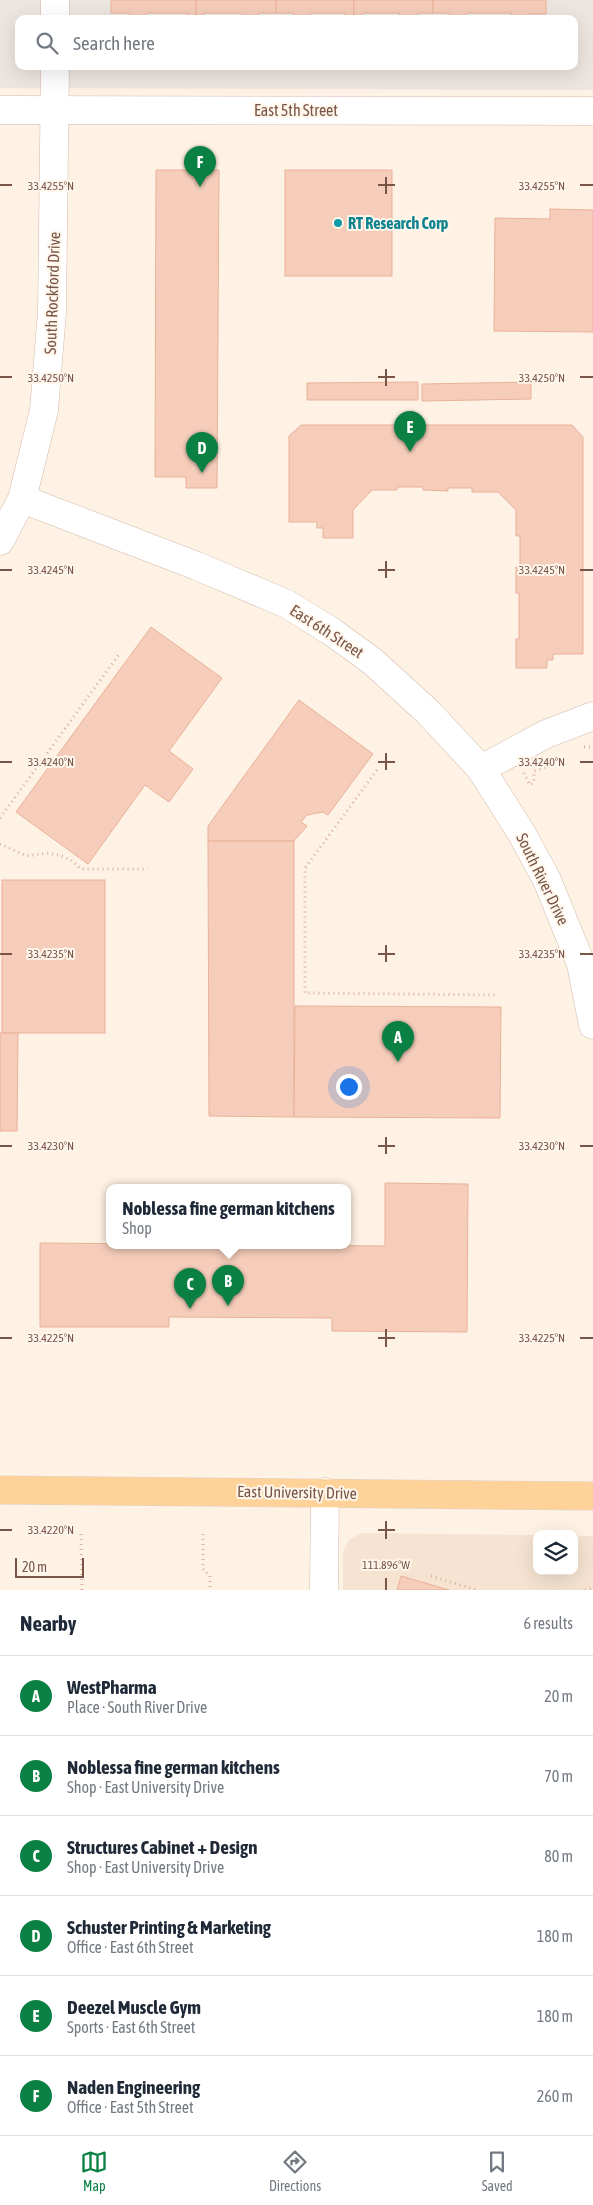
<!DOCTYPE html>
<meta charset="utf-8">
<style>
body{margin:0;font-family:"Asap Condensed",sans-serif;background:#f2f2f3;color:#1f2937}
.controls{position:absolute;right:15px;bottom:15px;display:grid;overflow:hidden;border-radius:10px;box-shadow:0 5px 20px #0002}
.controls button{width:45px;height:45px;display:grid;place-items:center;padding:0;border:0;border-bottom:1px solid #e0e1e3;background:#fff;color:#1f2937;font:25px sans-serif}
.scale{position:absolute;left:15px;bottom:12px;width:69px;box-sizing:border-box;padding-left:5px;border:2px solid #795547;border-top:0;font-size:14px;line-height:18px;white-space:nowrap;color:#795547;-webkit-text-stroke:4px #fff6ec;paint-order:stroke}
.you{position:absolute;left:348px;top:1086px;width:18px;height:18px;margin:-12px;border:4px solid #fff;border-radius:50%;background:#1a73e8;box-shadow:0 0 0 8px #1a73e833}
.badge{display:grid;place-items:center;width:32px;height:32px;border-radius:50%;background:#0b8043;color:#fff;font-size:16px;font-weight:700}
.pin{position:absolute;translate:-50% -41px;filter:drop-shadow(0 1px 2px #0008)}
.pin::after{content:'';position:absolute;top:26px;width:18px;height:15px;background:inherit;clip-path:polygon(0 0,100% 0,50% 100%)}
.popup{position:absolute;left:106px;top:1184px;width:245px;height:65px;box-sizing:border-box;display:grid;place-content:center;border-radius:10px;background:#fff;filter:drop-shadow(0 1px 4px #0005);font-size:16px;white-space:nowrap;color:#747a83}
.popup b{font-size:19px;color:#1f2937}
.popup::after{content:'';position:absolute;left:50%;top:100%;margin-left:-10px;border:10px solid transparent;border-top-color:#fff}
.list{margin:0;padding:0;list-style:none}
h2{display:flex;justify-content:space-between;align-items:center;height:65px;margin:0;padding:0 20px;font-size:21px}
h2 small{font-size:16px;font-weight:400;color:#747a83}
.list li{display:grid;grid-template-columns:32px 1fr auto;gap:15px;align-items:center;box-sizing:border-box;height:80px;padding:0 20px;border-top:1px solid #e0e1e3}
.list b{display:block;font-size:19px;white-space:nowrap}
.list p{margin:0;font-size:16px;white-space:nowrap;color:#747a83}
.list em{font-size:16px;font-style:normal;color:#747a83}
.icon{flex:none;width:28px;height:28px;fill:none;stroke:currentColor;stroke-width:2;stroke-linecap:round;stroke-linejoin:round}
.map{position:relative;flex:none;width:593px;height:1590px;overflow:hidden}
.search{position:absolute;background:#fff;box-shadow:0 5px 20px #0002;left:15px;right:15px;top:15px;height:55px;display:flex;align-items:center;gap:12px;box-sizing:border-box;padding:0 18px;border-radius:10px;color:#747a83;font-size:19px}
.sheet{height:545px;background:#fff}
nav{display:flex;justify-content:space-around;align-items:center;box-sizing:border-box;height:70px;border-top:1px solid #e0e1e3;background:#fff;font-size:14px;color:#747a83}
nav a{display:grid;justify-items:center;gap:2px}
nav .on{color:#0b8043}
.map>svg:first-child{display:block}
</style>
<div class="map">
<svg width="593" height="1590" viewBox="0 0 593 1590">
<rect width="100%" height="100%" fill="#fef2e4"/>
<polygon fill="#f6e3d2" points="361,1533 537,1535 537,1571 574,1571 574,1536 593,1536 593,1590 343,1590 343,1552 349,1540"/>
<path fill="#ede5df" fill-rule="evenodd" d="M0 0H593V90L0 88ZM19 19H574V66H19Z"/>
<g fill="#f5cdba" stroke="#e9b199">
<polygon points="111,0 196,0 196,18 189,18 187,13 147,13 144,19 131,19 129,13 111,13"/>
<polygon points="196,0 276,0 276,13 259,13 257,18 245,18 241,13 204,13 202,18 196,18"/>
<polygon points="276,0 354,0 354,19 347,19 344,13 311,13 307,19 295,19 293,13 276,13"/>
<polygon points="354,0 433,0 433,13 418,13 415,19 402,19 399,13 363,13 360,19 354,19"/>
<polygon points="433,0 546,0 546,14 528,14 526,19 513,19 511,13 467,13 464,19 451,19 449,13 433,13"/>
<polygon points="156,170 219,170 217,488 186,488 186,477 155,477"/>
<rect x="285" y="170" width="107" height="106"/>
<polygon points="550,209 593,210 593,332 494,331 495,218 550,219"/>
<polygon points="418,382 418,400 307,400 307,383"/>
<polygon points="531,382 531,399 422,401 422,384"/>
<polygon points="301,425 572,425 583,437 583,654 553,654 553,660 547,660 547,668 516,668 516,639 519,639 519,593 516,593 516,567 520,567 520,536 516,536 516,510 498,492 472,492 472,488 448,488 448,491 423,490 423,487 397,487 397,490 372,490 353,510 353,538 323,538 323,528 317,528 317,522 289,522 289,436"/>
<polygon points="151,627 222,678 169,751 193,769 169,802 145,785 88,864 16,812"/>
<polygon points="299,700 373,754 328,815 323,812 307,815 301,822 307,826 294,841 208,841 208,826"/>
<polygon points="208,841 294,841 294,1117 209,1116"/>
<rect x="2" y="880" width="103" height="153"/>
<polygon points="295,1006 501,1007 500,1118 294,1117"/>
<polygon points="0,1033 18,1033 17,1131 0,1131"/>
<polygon points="385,1183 468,1184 467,1332 332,1331 332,1318 169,1317 169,1327 40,1327 40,1243 385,1246"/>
<polygon points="401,1576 449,1590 397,1590"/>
</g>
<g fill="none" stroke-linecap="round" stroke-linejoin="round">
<g stroke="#d3baac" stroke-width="29">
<g id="minor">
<polyline points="55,0 55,19"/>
<polyline points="0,110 593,111"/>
<polyline points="22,499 197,566 287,604 332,632 372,661 428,712 481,769 522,834 547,880 581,964 593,1025"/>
<polyline points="0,541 22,499 44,410 52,312 55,66"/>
<polyline points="481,769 546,734 593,716"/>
<polyline points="324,1590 325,1492"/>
</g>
</g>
<g stroke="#dcd3cf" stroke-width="29">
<polyline id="major" points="0,1490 593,1496"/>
</g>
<g stroke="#dbb09c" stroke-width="3" stroke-dasharray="1 4" stroke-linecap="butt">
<polyline points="584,747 593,747"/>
<polyline points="377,770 305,868 305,993 498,995"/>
<polyline points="524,773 530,785 534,782 534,771 546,767 553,761"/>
<polyline points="0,818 120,653"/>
<polyline points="0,844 27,856 47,853 59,855 71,860 81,869 148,869"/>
<polyline points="81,1534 82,1590"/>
<polyline points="203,1534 203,1569 210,1576 210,1590"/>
<polyline points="431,1576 477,1590"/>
<polyline points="585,1590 593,1588"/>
</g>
<use href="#minor" stroke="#fff" stroke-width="28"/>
<use href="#major" stroke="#ffd29a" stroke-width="28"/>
</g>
<path fill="none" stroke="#795547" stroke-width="2" d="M386 177V194M0 185H12M378 185H395M580 185H593M386 369V386M0 377H12M378 377H395M580 377H593M386 561V578M0 570H12M378 570H395M580 570H593M386 753V770M0 762H12M378 762H395M580 762H593M386 945V962M0 954H12M378 954H395M580 954H593M386 1137V1154M0 1146H12M378 1146H395M580 1146H593M386 1329V1347M0 1338H12M378 1338H395M580 1338H593M386 1521V1539M0 1530H12M378 1530H395M386 1578V1590"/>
<circle fill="#0f9aa8" stroke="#fff6ec" stroke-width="2" cx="338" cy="223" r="5"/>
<g text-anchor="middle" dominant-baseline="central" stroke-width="4" stroke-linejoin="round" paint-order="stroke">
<g font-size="16" fill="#795547" stroke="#fff6ec">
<text x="296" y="110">East 5th Street</text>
<text transform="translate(52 293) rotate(-88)">South Rockford Drive</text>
<text transform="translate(327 631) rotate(33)">East 6th Street</text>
<text transform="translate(543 879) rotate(64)">South River Drive</text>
<text transform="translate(297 1492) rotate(1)">East University Drive</text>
</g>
<g font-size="16" font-weight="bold" fill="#0d838f" stroke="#fff6ec" text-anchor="start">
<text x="348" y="223">RT Research Corp</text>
</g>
</g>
<g font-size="12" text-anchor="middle" fill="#795547" stroke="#fff6ec" stroke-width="4" stroke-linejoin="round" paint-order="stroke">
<text x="51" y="190">33.4255°N</text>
<text x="542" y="190">33.4255°N</text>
<text x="51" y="382">33.4250°N</text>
<text x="542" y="382">33.4250°N</text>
<text x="51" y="574">33.4245°N</text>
<text x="542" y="574">33.4245°N</text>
<text x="51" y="766">33.4240°N</text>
<text x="542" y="766">33.4240°N</text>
<text x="51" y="958">33.4235°N</text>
<text x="542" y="958">33.4235°N</text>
<text x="51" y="1150">33.4230°N</text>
<text x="542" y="1150">33.4230°N</text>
<text x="51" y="1342">33.4225°N</text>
<text x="542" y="1342">33.4225°N</text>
<text x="51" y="1534">33.4220°N</text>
<text x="386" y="1569">111.896°W</text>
</g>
</svg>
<div class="controls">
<button><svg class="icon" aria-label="layers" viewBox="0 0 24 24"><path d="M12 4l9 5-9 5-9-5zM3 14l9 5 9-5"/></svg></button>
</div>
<div class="scale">20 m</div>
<div class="you"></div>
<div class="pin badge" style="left:398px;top:1062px">A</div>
<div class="pin badge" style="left:228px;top:1306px">B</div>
<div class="popup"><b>Noblessa fine german kitchens</b>Shop</div>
<div class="pin badge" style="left:190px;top:1309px">C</div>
<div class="pin badge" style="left:202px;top:473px">D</div>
<div class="pin badge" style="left:410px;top:452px">E</div>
<div class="pin badge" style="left:200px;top:187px">F</div>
<div class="search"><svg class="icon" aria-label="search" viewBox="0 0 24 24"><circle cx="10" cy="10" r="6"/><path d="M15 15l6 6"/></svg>Search here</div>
</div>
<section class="sheet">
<h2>Nearby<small>6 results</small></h2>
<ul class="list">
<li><span class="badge">A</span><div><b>WestPharma</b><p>Place · South River Drive</p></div><em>20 m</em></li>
<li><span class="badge">B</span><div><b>Noblessa fine german kitchens</b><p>Shop · East University Drive</p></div><em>70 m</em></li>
<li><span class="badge">C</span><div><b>Structures Cabinet + Design</b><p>Shop · East University Drive</p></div><em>80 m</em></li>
<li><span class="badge">D</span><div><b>Schuster Printing &amp; Marketing</b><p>Office · East 6th Street</p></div><em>180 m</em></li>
<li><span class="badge">E</span><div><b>Deezel Muscle Gym</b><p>Sports · East 6th Street</p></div><em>180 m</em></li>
<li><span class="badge">F</span><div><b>Naden Engineering</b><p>Office · East 5th Street</p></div><em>260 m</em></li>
</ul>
</section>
<nav>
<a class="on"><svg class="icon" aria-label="map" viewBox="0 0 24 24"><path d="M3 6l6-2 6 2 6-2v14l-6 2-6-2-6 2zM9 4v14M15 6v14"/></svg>Map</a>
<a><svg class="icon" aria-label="directions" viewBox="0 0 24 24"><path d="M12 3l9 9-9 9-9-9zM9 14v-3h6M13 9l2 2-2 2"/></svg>Directions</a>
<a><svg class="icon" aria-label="saved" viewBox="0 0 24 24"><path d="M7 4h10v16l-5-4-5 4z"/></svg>Saved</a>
</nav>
